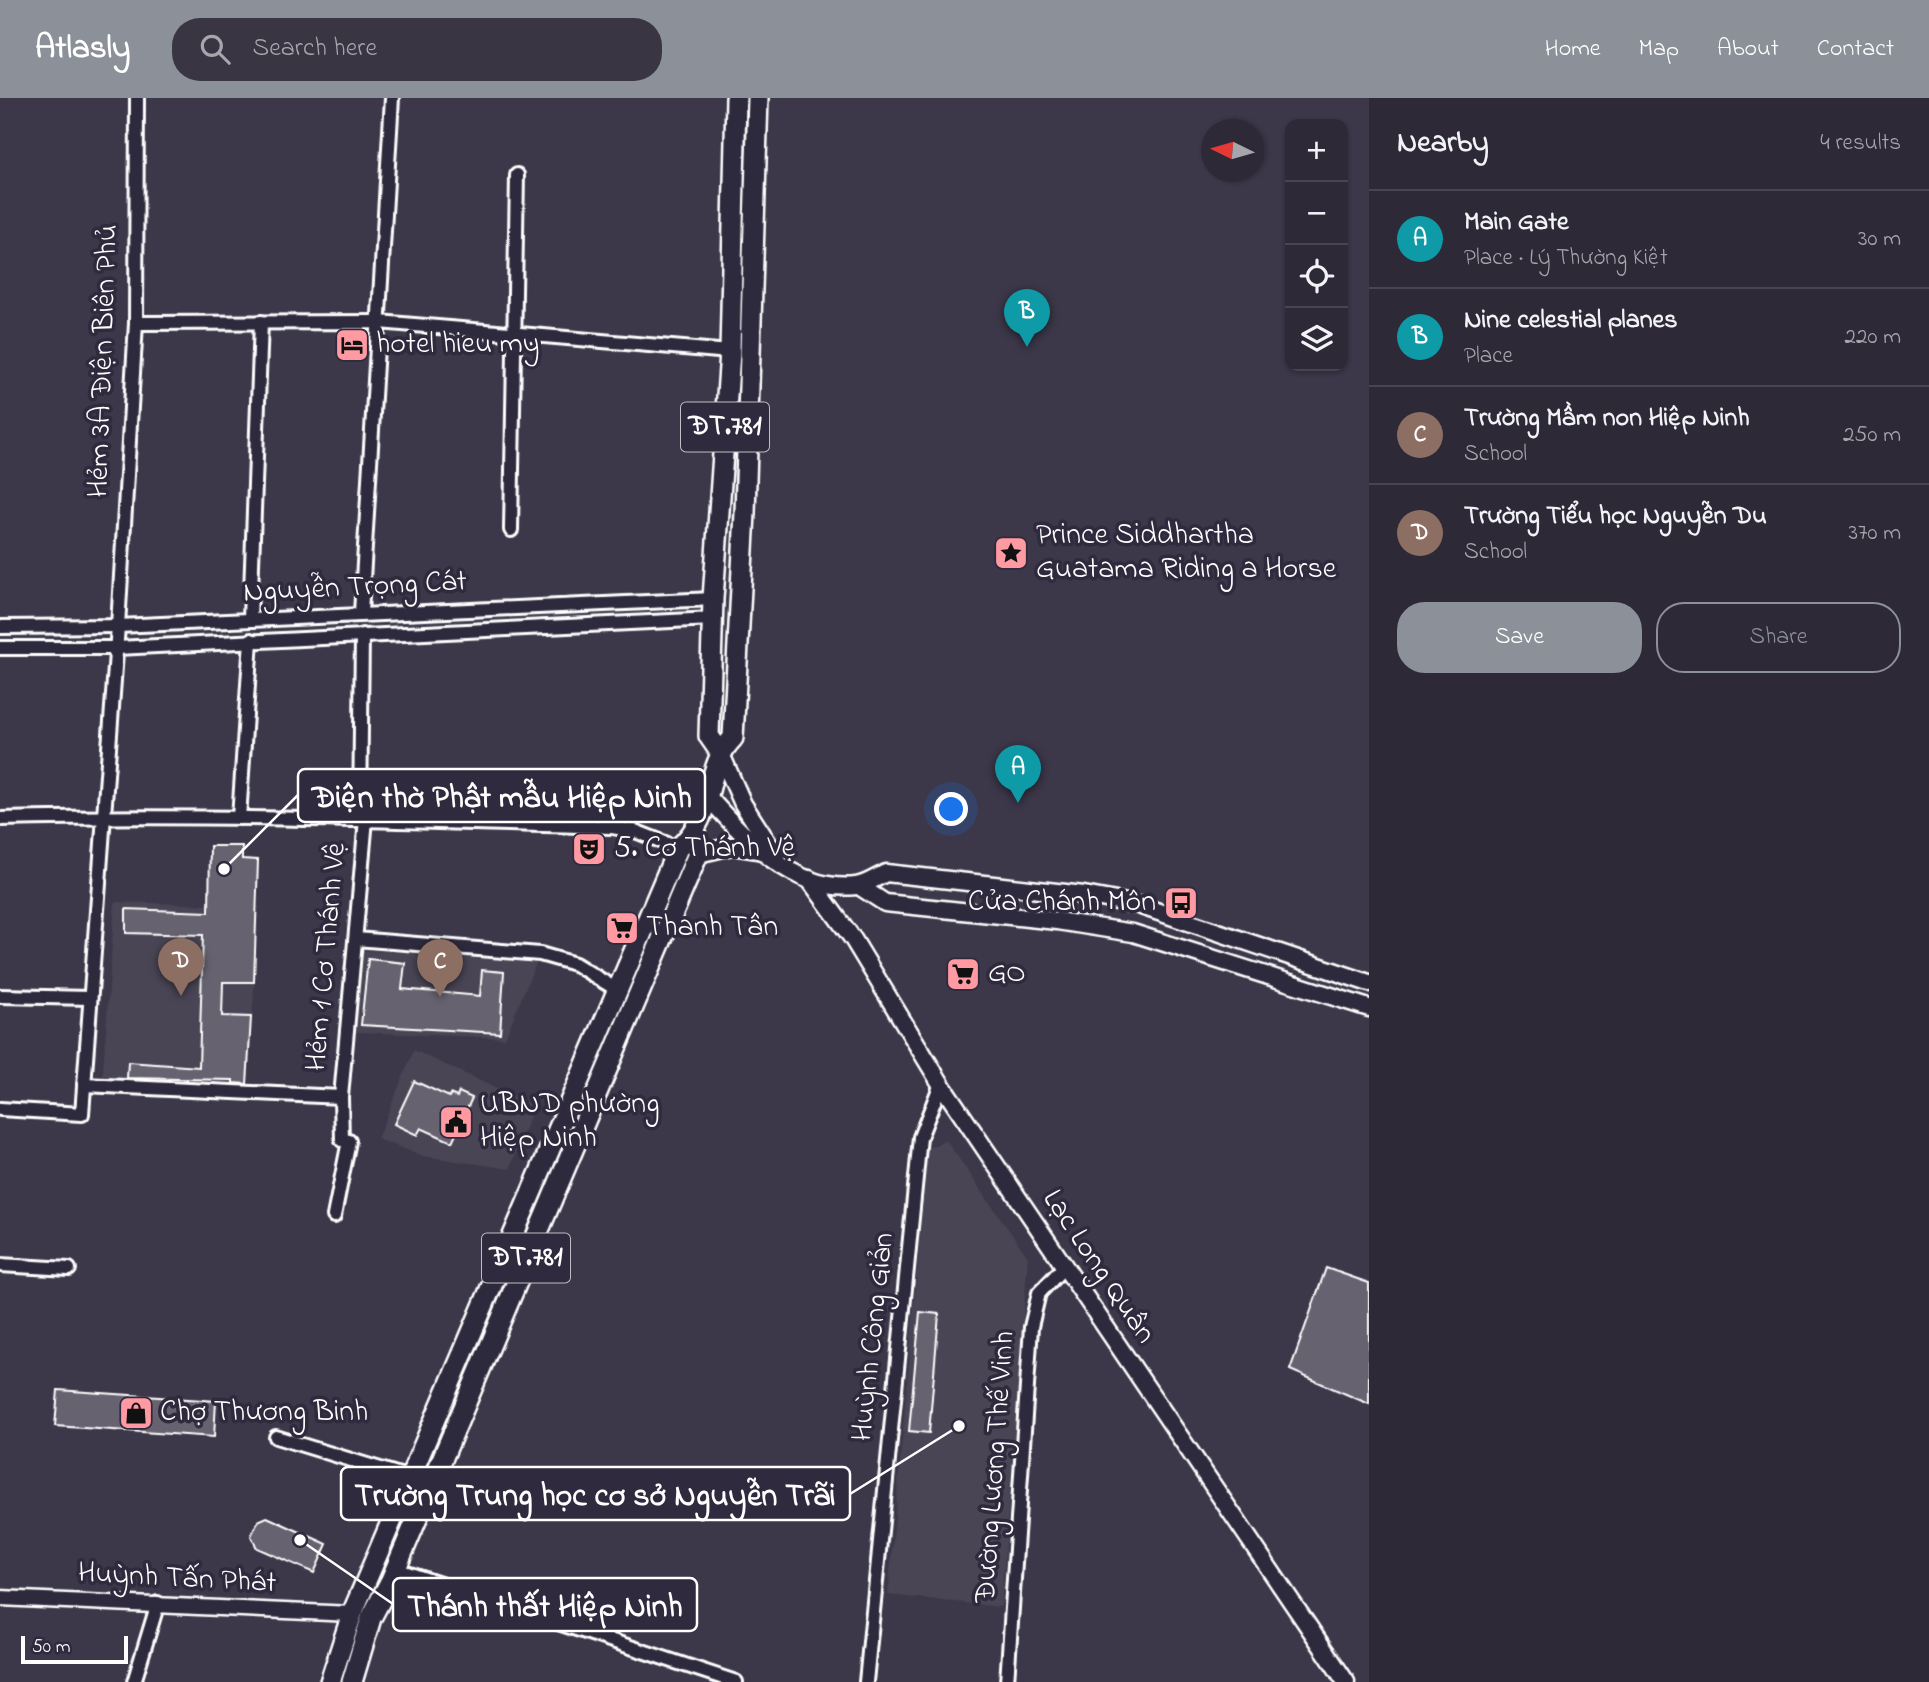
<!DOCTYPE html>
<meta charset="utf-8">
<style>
body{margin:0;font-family:"Indie Flower",sans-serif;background:#393542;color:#f1f3f6}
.controls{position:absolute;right:21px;top:21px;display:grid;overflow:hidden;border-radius:14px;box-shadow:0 2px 5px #0004}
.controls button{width:63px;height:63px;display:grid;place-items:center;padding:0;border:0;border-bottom:2px solid #484552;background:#2d2937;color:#f1f3f6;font:35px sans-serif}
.compass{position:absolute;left:1201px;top:21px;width:63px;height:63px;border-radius:50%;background:#2d2937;box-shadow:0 2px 5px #0004;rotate:275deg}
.scale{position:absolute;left:21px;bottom:18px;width:107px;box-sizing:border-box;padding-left:7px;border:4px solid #fff;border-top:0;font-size:19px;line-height:24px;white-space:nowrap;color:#fff;-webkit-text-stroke:5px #2f2a3d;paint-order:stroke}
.you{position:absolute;left:952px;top:712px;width:24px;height:24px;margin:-18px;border:5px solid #fff;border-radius:50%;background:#1a73e8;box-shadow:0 0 0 10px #1a73e833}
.badge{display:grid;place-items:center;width:46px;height:46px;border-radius:50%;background:#8c9099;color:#fff;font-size:23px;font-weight:700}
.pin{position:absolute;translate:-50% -58px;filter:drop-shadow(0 2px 4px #0008)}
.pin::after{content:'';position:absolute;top:37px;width:24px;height:21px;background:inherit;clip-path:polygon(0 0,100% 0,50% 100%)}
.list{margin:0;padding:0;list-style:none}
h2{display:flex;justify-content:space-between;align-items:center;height:91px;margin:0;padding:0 28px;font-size:30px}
h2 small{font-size:23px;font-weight:400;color:#a7a6ad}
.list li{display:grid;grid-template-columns:46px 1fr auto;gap:21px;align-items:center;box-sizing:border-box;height:98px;padding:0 28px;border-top:2px solid #484552}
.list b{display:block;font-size:26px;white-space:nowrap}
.list p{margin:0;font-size:23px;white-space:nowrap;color:#a7a6ad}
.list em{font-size:23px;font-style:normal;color:#a7a6ad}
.actions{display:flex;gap:14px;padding:21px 28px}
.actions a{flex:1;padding:16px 0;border:2px solid #8c9099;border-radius:28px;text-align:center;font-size:24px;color:#8c9099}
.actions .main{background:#8c9099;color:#fff}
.icon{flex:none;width:38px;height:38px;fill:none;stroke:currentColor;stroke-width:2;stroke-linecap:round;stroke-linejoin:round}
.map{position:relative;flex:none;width:1369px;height:1584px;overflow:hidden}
header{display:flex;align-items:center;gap:42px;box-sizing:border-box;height:98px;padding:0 35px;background:#8c9099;color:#fff}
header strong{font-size:33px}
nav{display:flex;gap:38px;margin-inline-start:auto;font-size:24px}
.search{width:490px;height:63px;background:#393542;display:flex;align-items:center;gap:18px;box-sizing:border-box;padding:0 24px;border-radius:28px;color:#a7a6ad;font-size:26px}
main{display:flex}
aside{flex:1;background:#2d2937}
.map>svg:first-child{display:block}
</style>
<header>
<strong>Atlasly</strong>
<div class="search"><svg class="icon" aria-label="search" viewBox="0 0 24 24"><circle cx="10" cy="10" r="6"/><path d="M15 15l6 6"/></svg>Search here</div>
<nav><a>Home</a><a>Map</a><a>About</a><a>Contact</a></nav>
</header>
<main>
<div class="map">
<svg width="1369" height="1584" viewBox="0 0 1369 1584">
<rect width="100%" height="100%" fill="#3c3749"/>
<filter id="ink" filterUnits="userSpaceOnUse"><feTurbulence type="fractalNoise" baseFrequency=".0143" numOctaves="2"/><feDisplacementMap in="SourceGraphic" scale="14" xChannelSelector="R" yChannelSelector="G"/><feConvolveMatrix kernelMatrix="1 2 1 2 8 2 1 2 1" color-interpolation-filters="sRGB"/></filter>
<g filter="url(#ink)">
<g fill="#494455">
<polygon points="115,804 259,808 248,995 102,987"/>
<polygon points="362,852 537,863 505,940 354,934"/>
<polygon points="414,952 534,1008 510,1071 423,1058 377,1041"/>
<polygon points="946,1042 1028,1159 1001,1509 888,1497 928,1050"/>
</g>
<g fill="#666270" stroke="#fff" stroke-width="2">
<polygon points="210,748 242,748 242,761 258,762 254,884 223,884 222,918 251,919 247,986 233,985 233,982 127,980 128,964 199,969 203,837 126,835 126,811 209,814"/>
<polygon points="368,861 405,865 402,891 480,898 482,872 504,874 500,935 361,927"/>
<polygon points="414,983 449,999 450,996 457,999 459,994 472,1000 452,1044 421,1030 417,1037 394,1026"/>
<polygon points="1326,1170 1369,1185 1369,1306 1290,1272"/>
<polygon points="920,1214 939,1216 929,1335 909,1333"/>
<polygon points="58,1292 216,1303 214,1339 55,1328"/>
<polygon points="267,1419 327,1446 314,1475 257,1450 251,1438 258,1423"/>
</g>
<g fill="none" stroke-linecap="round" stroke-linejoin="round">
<g stroke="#fff" stroke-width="18">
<g id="minor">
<polyline points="136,225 379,224 730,254"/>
<polyline points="511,432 517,77"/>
<polyline points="361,515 392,0"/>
<polyline points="250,521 261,224"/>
<polyline points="0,529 118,528 713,501"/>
<polyline points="0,550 117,550 713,521"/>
<polyline points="239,720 251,542"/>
<path d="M0 721C204 716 408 723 612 729L635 733 678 750"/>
<polyline points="360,721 362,537"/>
<polyline points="356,841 540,856 575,866 619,893"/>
<polyline points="0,898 90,900"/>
<polyline points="84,987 341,999"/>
<polyline points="0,1011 82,1016 118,528 136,225 137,0"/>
<polyline points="334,1118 349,1043 342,1042 341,999 366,721"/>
<polyline points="0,1167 69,1171"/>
<polyline points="276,1339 410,1380"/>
<polyline points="395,1471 736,1584"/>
<polyline points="134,1584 158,1505"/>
<polyline points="866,1584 920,1039 941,986"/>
<polyline points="1007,1584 1031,1229 1039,1195 1064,1169"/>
</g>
</g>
<g stroke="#fff" stroke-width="19">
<polyline id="tertiary" points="0,1500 352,1516"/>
</g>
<g stroke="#fff" stroke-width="21">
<g id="secondary">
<polyline points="720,654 743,706 777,759"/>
<path d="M709 700C745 741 795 795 856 788 866 787 877 779 886 775L1084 797 1138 807 1369 885"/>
<polyline points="698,756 732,748 758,752"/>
<polyline points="809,781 853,841 941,986 1346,1584"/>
<polyline points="859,788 885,805 1057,823 1133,835 1369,910"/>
</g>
</g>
<g stroke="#fff" stroke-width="24">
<g id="primary">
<polyline points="720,654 709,638 713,501 730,254 736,0"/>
<path d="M330 1584 352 1516 678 750C716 719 703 670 733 640L745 415 758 0"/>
<polyline points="352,1584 371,1520 391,1482 698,756 693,737"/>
</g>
</g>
<use href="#minor" stroke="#2f2a3d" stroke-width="12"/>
<use href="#tertiary" stroke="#2f2a3d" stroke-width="14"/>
<use href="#secondary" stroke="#2f2a3d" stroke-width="16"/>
<use href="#primary" stroke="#2f2a3d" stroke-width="19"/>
</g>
</g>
<defs>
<g id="hotel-square" transform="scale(1.75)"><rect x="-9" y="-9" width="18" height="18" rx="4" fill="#ff9aa2" stroke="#2f2a3d"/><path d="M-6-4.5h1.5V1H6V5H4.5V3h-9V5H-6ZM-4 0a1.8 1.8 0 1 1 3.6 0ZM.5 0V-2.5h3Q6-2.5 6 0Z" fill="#111"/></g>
<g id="sight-square" transform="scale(1.75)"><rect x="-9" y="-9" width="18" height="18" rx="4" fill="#ff9aa2" stroke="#2f2a3d"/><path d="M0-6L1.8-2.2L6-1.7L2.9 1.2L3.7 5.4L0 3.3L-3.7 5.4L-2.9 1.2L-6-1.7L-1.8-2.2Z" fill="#111"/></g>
<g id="theatre-square" transform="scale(1.75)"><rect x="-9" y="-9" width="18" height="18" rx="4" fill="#ff9aa2" stroke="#2f2a3d"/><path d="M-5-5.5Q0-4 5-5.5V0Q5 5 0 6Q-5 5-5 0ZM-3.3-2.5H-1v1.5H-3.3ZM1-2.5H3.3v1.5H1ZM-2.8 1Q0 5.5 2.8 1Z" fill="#111"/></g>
<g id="bus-square" transform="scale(1.75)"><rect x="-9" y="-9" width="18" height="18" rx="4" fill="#ff9aa2" stroke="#2f2a3d"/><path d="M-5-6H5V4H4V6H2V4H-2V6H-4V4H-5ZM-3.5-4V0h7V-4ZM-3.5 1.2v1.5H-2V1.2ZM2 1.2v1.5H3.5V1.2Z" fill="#111"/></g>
<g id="supermarket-square" transform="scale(1.75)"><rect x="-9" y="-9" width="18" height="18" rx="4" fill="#ff9aa2" stroke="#2f2a3d"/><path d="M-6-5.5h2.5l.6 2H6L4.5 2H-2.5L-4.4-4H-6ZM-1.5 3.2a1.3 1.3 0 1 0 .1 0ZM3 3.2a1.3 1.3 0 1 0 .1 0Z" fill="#111"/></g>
<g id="civic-square" transform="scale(1.75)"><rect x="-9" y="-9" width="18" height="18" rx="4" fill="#ff9aa2" stroke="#2f2a3d"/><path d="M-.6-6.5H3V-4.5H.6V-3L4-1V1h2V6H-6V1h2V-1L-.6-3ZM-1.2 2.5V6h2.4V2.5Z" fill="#111"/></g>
<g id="shop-square" transform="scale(1.75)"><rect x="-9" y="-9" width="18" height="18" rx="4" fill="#ff9aa2" stroke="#2f2a3d"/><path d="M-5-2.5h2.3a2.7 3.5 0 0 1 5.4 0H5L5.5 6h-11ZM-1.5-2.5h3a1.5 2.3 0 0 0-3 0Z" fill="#111"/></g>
</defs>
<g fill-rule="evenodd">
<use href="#hotel-square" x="352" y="247"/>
<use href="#sight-square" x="1011" y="455"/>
<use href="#theatre-square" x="589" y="751"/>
<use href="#bus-square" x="1181" y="805"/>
<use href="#supermarket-square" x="622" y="830"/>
<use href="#supermarket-square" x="963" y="876"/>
<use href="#civic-square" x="456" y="1024"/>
<use href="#shop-square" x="136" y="1315"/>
</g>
<g text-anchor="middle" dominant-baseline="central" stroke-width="7" stroke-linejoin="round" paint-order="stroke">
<g fill="#2f2a3d" stroke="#c1bfc5" stroke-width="2">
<rect x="681" y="304.5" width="88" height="49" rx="5"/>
<rect x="482" y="1135.5" width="88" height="49" rx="5"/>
</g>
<g font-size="28" font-weight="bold" fill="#fff">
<text x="725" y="329">ĐT.781</text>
<text x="526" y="1160">ĐT.781</text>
</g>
<g font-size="30" fill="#fff" stroke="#2f2a3d" text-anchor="start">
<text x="376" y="247">hotel hieu my</text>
<text x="1036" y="438">Prince Siddhartha<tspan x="1036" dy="34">Guatama Riding a Horse</tspan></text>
<text x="614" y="751">5. Cơ Thánh Vệ</text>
<text x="1156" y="805" text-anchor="end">Cửa Chánh Môn</text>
<text x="646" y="830">Thanh Tân</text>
<text x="988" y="876">GO</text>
<text x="480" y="1007">UBND phường<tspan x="480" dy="34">Hiệp Ninh</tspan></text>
<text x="160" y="1315">Chợ Thương Binh</text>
</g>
<g font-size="30" fill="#fff" stroke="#2f2a3d">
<text transform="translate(104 263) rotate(-88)">Hẻm 3A Điện Biên Phủ</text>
<text transform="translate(355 490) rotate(-3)">Nguyễn Trọng Cát</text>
<text transform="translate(327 858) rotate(-85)">Hẻm 1 Cơ Thánh Vệ</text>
<text transform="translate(1098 1169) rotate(56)">Lạc Long Quân</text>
<text transform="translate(874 1239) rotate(-84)">Huỳnh Công Giản</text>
<text transform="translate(996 1369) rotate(-86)">Đường Lương Thế Vinh</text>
<text transform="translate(177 1481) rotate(3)">Huỳnh Tấn Phát</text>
</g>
</g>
<path fill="none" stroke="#fff" stroke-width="2.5" d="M224 771L298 697M959 1328L850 1396M300 1442L393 1506"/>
<g fill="#fff" stroke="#2f2a3d" stroke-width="2.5">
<circle cx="224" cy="771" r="7"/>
<circle cx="959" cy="1328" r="7"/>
<circle cx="300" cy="1442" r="7"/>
</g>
<g fill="#2f2a3d" stroke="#fff" stroke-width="2.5">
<rect x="298" y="671" width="407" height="53" rx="7"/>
<rect x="341" y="1369" width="509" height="53" rx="7"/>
<rect x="393" y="1480" width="304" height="53" rx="7"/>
</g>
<g font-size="32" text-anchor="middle" font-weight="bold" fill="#fff">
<text x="502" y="709">Điện thờ Phật mẫu Hiệp Ninh</text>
<text x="595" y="1407">Trường Trung học cơ sở Nguyễn Trãi</text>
<text x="545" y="1518">Thánh thất Hiệp Ninh</text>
</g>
</svg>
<div class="controls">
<button>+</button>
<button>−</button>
<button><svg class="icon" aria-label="locate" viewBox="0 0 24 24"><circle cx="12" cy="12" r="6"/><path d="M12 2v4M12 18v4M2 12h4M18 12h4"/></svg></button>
<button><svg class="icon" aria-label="layers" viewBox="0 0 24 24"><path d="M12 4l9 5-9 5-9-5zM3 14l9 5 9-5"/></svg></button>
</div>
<svg class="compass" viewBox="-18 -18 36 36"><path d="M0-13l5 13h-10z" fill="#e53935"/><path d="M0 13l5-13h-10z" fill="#a7a6ad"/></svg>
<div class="scale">50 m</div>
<div class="you"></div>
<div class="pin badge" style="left:1018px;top:705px;background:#0f9aa8">A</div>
<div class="pin badge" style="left:1027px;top:249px;background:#0f9aa8">B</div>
<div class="pin badge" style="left:440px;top:899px;background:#8d6e63">C</div>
<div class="pin badge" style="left:181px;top:898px;background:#8d6e63">D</div>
</div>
<aside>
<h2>Nearby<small>4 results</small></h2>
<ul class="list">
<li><span class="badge" style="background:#0f9aa8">A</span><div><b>Main Gate</b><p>Place · Lý Thường Kiệt</p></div><em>30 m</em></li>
<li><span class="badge" style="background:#0f9aa8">B</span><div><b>Nine celestial planes</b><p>Place</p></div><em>220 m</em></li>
<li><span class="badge" style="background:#8d6e63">C</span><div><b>Trường Mầm non Hiệp Ninh</b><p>School</p></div><em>250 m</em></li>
<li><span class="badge" style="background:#8d6e63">D</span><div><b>Trường Tiểu học Nguyễn Du</b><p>School</p></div><em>370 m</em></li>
</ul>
<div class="actions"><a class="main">Save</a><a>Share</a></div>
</aside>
</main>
